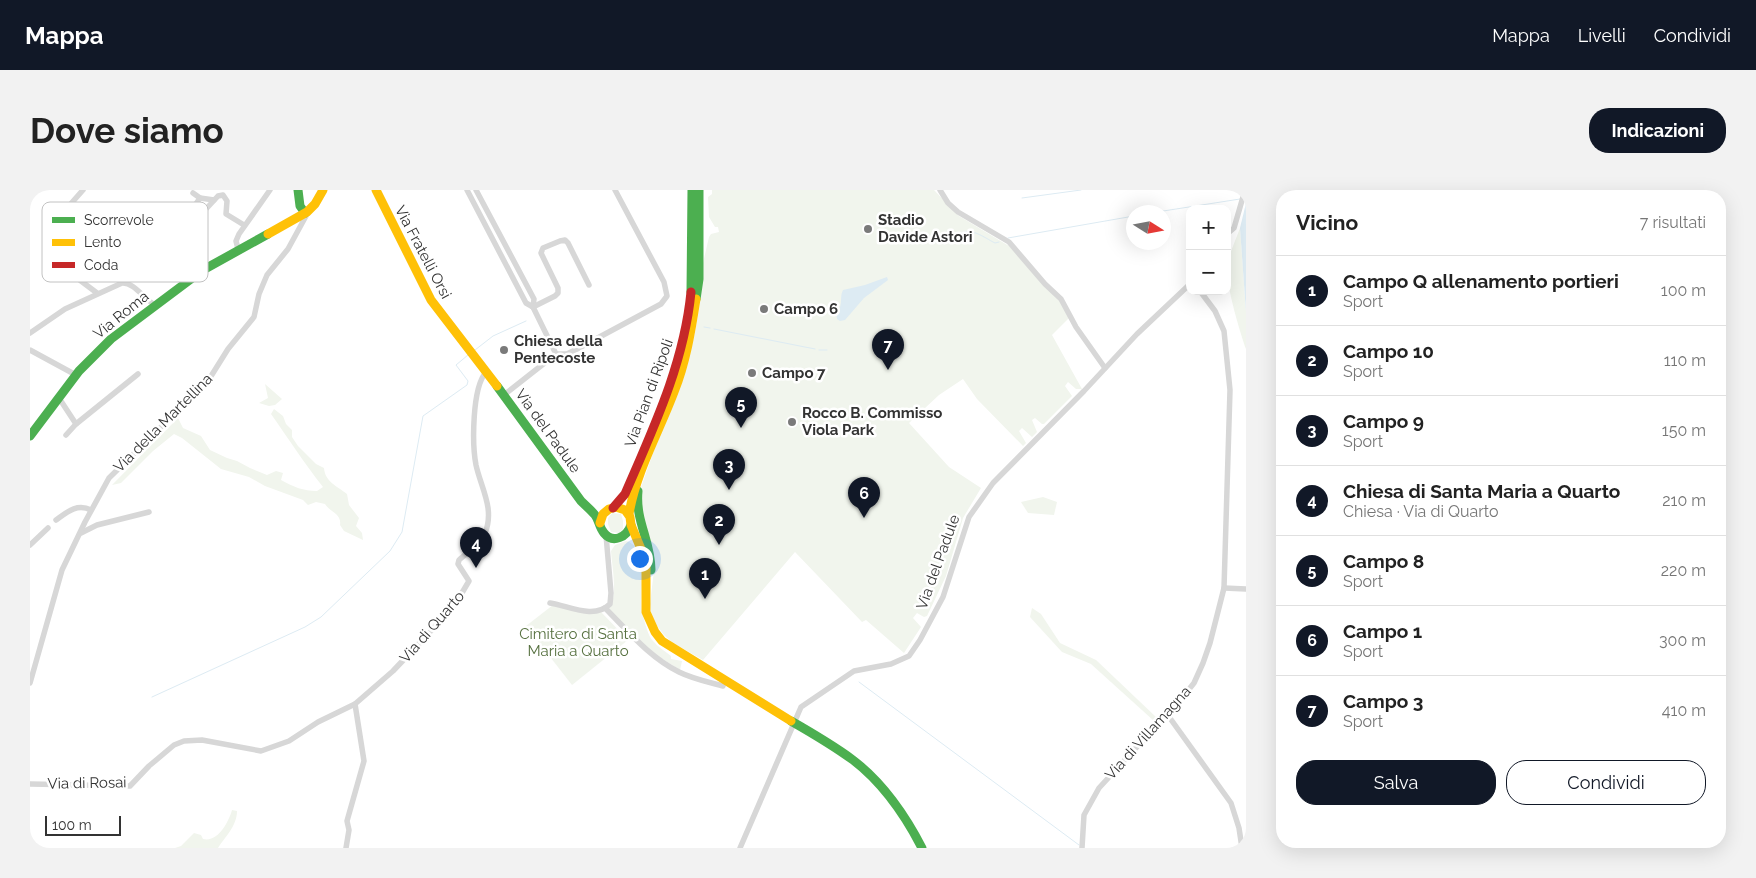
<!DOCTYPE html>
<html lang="it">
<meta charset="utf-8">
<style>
body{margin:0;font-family:Raleway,sans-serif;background:#f2f2f2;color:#222}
.controls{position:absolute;right:15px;top:15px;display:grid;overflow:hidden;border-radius:10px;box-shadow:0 5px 20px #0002}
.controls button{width:45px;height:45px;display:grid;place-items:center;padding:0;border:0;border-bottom:1px solid #e0e0e0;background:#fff;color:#222;font:25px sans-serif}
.compass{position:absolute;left:1096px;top:15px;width:45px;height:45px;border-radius:50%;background:#fff;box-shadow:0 5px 20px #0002;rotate:101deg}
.scale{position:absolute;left:15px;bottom:12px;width:76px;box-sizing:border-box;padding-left:5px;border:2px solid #333;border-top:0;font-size:14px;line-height:18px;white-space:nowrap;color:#333;-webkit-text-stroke:4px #fff;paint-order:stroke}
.you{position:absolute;left:609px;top:368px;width:18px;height:18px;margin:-12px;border:4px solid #fff;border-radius:50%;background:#1a73e8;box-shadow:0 0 0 8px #1a73e833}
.badge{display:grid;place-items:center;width:32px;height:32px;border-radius:50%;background:#111827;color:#fff;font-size:16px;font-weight:700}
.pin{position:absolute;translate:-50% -41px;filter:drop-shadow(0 1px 2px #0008)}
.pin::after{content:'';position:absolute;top:26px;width:18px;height:15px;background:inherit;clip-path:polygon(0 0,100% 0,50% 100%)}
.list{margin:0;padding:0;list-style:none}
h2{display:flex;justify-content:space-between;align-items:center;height:65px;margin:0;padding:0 20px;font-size:21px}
h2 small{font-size:16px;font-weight:400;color:#767676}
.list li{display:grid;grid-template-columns:32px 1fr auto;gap:15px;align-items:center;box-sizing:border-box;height:70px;padding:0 20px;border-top:1px solid #e0e0e0}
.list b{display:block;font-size:19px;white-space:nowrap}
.list p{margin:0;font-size:16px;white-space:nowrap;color:#767676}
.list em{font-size:16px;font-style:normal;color:#767676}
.actions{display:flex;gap:10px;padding:15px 20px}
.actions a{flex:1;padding:11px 0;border:1px solid #111827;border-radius:20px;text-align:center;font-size:18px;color:#111827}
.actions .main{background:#111827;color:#fff}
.map{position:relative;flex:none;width:1216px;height:658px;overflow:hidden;border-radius:20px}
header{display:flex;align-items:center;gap:30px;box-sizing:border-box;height:70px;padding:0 25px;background:#111827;color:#fff}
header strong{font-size:24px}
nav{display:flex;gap:28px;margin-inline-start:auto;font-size:18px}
.intro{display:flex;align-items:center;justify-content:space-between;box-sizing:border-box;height:120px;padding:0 30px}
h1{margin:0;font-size:35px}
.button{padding:12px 22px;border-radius:20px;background:#111827;color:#fff;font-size:18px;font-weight:700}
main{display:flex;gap:30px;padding:0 30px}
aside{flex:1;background:#fff;border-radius:20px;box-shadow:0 5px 20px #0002}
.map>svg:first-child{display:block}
</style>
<header>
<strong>Mappa</strong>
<nav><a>Mappa</a><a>Livelli</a><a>Condividi</a></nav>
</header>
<div class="intro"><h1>Dove siamo</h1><a class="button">Indicazioni</a></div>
<main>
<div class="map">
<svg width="1216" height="658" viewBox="0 0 1216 658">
<rect width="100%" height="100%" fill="#fff"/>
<g fill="#f1f5ed">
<polygon points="682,0 904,0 929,26 979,56 1030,110 1039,128 1022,145 1052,199 1046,199 1038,192 1035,196 1042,206 1014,234 1012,234 1005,228 1002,230 1007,242 1002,247 992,238 989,241 996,253 993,256 947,209 933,189 909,205 879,233 919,277 951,298 933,328 916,386 897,426 894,427 887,423 883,428 891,437 874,463 836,430 832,432 765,362 673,470 643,453 634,445 625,433 621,423 620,414 624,380 612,331 610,300 664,148 669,120 673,73 679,47 681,44 689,42 688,37 685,37 679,27 678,7 682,4"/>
<path d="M1210 38 1216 122V159C1210 142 1193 87 1198 71 1201 60 1206 49 1210 38Z"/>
<polygon points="235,194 252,209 245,215 239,216 229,213 238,208"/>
<path d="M244 219 253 226 256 234 262 240V247L268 256 286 274 294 278C295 292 307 296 317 304L319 315 329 328 326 336 332 343 333 350 314 341 310 335C312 324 300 322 295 314L286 312 278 315 273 310 235 296 219 287 191 279 152 248 144 244 123 261 91 293 82 295 148 228 153 238 171 246 180 260 197 268 207 271 220 278 237 285 246 281 253 283 251 290C264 297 273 301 287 301L293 297C274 273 258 248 241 224Z"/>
<polygon points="1013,307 1027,312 1024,325 998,323 991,312"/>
<polygon points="582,323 591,324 593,331 593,339 589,343 581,342 578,334 578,328"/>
<path d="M596 351C623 359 607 406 613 426 615 433 618 446 623 451 628 457 635 461 641 466V469L652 471 650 480 623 463 578 420C589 408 582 378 581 361L585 355Z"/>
<polygon points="523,415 570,421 598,450 542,495 496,436"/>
<polygon points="1002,418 1011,424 1030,453 1066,470 1127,528 1123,530 1061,474 1032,462 1000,427"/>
<path d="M202 620 207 621C207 636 195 647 188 658H145L151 656 164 643 171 645 173 649C188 653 199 631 202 620Z"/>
</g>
<g fill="#ddebf3">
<polygon points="1216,13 1216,122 1210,38"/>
<path d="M857 87 858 90 834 108 815 130 810 131 807 129C806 123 809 122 810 117 812 111 810 106 813 100L835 95Z"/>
</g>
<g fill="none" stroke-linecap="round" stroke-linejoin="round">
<g stroke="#ddebf3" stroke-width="1">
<polyline points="992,8 1051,0"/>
<polyline points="1127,22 1210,9"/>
<path d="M929 44C942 37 953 47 965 53L969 52"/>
<polyline points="978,48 1104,26"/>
<polyline points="674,137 680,138"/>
<polyline points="684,139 785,159"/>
<polyline points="445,160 463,146 496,131"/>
<polyline points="789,160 797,160"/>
<polyline points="829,492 1049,655"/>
<polyline points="122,507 275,437 291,427 360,361 372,342 393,226 437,195 438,191 426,175 438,165"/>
</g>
<g stroke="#d7d7d7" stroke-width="5.5">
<path d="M53 0 16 42 18 48 23 51 54 40C62 40 66 45 65 53L47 76 45 83 47 88 67 103"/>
<polyline points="437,0 496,113 503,117"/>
<polyline points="446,0 504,109 503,117 526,164"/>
<polyline points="910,0 918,13 928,22 979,52 1015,94 1031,109 1046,137 1075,178"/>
<polyline points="163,3 170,8"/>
<polyline points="163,18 170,8 184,10"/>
<polyline points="176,19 188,6 193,5 197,11 196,24 214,35"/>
<polyline points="1197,44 1204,38 1215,0"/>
<polyline points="65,49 87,41 115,18"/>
<polyline points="208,59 206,51 209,44 240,0"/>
<polyline points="503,117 525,106 528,103 528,98 511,63 513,58 530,51 535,50 538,53 559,95"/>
<path d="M0 143 35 119 92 93C104 92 114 109 125 115"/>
<polyline points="0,160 46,185"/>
<polyline points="526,164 537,164 549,158 631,114 637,106 634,92 585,0"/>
<polyline points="474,205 526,164"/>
<polyline points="29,208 46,234 108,184"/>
<polyline points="36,245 46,234"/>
<path d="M26 330C37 322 47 313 61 320"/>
<polyline points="51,343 67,335 119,322"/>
<polyline points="0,355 18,338"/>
<polyline points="1194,398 1216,399"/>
<path d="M520 413C539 416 564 430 580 414L581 403 576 345"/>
<path d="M575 418C598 441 619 467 649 482 663 489 678 492 693 496"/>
<polyline points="0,493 32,380 55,332 79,288 178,191 198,159 224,127 229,104 237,85 258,59 276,26 275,23"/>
<polyline points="1137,524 1201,613 1209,638 1212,658"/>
<polyline points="0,594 100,596 119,576 144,555 154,551 172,550 231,561 259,551 288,532 325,514"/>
<path d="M316 658 319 640 317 631 334 571 325 514 363 481 399 443 426 413 439 391 428 374 429 370C438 362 450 354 455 343 465 319 451 298 446 275 442 254 442 198 456 182"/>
<polyline points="710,658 771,517 824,481 861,474 879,466 890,450 913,407 939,327 963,293 1054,201 1107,144 1160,94"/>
<polyline points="1052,658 1054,625 1069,598 1152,508 1164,493 1173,473 1180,453 1194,398 1200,200 1194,141 1185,121 1170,101"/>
</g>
<g stroke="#4caf50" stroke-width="9">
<polyline points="268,0 270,16 275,23"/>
<polyline points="661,102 662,0"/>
<polyline points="666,109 669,89 669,0"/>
<path d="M467 196 551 311C556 316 561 320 565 325 569 330 569 337 574 343 583 354 597 347 601 335"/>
<polyline points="0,246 49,181 81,149 173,80 238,44"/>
<path d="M608 301C605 331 621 351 621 380"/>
<path d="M761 531C782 543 804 556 823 570 853 593 875 625 892 658"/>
</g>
<g stroke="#ffc107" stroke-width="9">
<polyline points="346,0 401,110 467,196"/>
<polyline points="238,44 277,22 285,14 293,0"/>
<path d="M599 324C606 282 629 242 644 202 656 172 661 141 666 109"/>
<polyline points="570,333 573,324 579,319 586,317 595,320 600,327 601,335 616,371 616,422 625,442 632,451 761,531"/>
</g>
<path stroke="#c62828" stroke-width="9" d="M583 318 595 304C623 239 654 174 661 102"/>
</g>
<g fill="#7a7a7a" stroke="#fff" stroke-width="2">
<circle cx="838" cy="39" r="5"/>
<circle cx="734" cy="119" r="5"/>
<circle cx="474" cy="160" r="5"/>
<circle cx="722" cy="183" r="5"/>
<circle cx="762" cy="232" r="5"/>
</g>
<g text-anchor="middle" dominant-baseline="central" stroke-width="5" stroke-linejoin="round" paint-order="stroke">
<g font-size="15" font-weight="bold" fill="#333" stroke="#fff" text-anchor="start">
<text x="848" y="30">Stadio<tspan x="848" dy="17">Davide Astori</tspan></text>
<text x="744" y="119">Campo 6</text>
<text x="484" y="151">Chiesa della<tspan x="484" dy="17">Pentecoste</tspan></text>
<text x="732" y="183">Campo 7</text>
<text x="772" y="223">Rocco B. Commisso<tspan x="772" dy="17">Viola Park</tspan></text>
</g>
<g font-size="15" fill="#333" stroke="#fff">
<text transform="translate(393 62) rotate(62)">Via Fratelli Orsi</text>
<text transform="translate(91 125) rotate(-39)">Via Roma</text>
<text transform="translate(619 203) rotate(-70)">Via Pian di Ripoli</text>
<text transform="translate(133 233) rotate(-45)">Via della Martellina</text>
<text transform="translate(518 241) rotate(54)">Via del Padule</text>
<text transform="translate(908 372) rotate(-70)">Via del Padule</text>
<text transform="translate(402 437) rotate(-49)">Via di Quarto</text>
<text transform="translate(1118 543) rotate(-48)">Via di Villamagna</text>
<text transform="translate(57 593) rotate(-1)">Via di Rosai</text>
</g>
<g font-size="15" fill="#56703f" stroke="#fff">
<text x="548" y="444">Cimitero di Santa<tspan x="548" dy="17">Maria a Quarto</tspan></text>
</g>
</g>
<rect x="12" y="12" width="166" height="80" rx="8" fill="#fff" stroke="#c2c2c2" stroke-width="1"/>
<rect x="22" y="27" width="23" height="6" fill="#4caf50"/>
<rect x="22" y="49" width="23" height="7" fill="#ffc107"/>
<rect x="22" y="72" width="23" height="6" fill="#c62828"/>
<g font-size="14" fill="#333">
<text x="54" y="35">Scorrevole</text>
<text x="54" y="57">Lento</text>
<text x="54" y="80">Coda</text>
</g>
</svg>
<div class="controls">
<button>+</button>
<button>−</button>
</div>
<svg class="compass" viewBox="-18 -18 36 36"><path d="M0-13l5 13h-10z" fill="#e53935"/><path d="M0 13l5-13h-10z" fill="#767676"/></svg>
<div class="scale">100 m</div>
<div class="you"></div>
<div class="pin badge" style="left:675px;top:409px">1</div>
<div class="pin badge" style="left:689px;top:355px">2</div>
<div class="pin badge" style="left:699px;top:300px">3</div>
<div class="pin badge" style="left:446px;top:378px">4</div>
<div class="pin badge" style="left:711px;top:238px">5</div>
<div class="pin badge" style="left:834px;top:328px">6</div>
<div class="pin badge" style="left:858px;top:180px">7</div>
</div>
<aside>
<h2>Vicino<small>7 risultati</small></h2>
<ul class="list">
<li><span class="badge">1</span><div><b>Campo Q allenamento portieri</b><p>Sport</p></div><em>100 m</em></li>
<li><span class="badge">2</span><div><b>Campo 10</b><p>Sport</p></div><em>110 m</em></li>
<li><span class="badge">3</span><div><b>Campo 9</b><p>Sport</p></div><em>150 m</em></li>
<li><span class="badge">4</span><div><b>Chiesa di Santa Maria a Quarto</b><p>Chiesa · Via di Quarto</p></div><em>210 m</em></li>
<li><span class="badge">5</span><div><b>Campo 8</b><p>Sport</p></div><em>220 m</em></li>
<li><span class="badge">6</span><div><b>Campo 1</b><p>Sport</p></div><em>300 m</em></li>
<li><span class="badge">7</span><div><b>Campo 3</b><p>Sport</p></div><em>410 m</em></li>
</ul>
<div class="actions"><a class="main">Salva</a><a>Condividi</a></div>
</aside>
</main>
